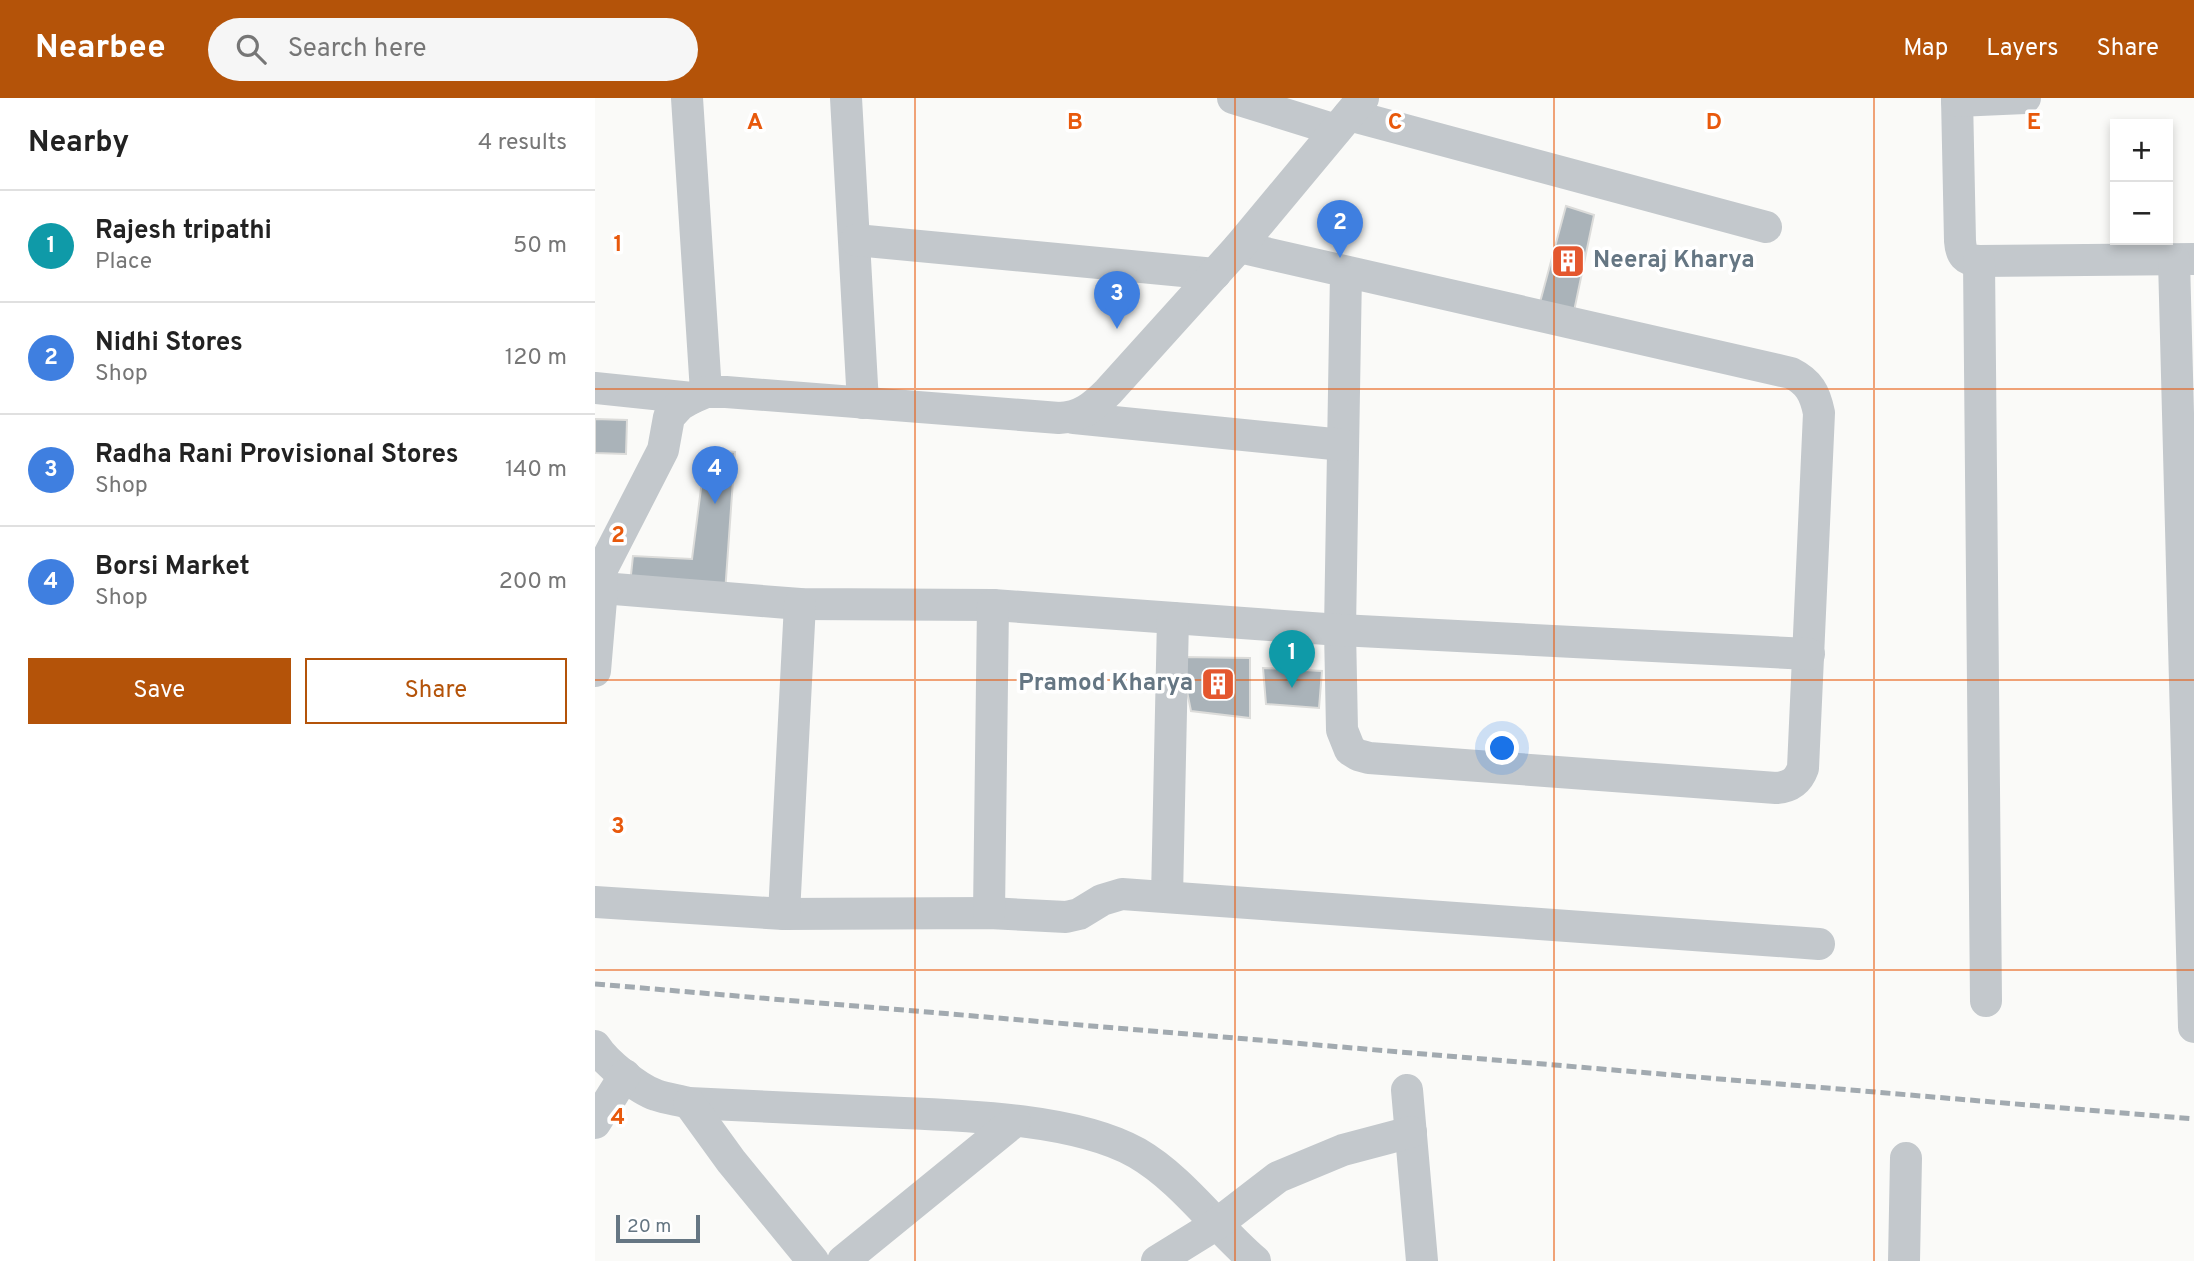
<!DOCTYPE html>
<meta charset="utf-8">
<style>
body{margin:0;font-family:Overpass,sans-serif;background:#f6f6f6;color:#222}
.controls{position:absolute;right:21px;top:21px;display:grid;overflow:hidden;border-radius:0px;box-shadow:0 4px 10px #0003}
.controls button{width:63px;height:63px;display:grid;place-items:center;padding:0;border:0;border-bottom:2px solid #e0e0e0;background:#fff;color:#222;font:35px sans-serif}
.scale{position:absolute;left:21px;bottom:18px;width:84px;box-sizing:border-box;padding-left:7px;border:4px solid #657683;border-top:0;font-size:19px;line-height:24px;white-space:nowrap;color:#657683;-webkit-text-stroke:5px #fff;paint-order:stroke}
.you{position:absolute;left:908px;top:651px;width:24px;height:24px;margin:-18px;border:5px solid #fff;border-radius:50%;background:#1a73e8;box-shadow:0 0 0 10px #1a73e833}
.badge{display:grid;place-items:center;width:46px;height:46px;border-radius:50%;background:#b45309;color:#fff;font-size:23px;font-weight:700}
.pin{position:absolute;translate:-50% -58px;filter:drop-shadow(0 2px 4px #0008)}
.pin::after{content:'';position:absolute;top:37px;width:24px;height:21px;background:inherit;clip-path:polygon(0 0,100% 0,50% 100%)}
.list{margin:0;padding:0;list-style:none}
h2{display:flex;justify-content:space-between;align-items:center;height:91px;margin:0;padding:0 28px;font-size:30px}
h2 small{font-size:23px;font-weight:400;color:#767676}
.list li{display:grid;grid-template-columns:46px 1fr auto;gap:21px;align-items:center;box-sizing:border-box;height:112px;padding:0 28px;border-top:2px solid #e0e0e0}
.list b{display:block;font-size:26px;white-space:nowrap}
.list p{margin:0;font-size:23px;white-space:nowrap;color:#767676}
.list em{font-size:23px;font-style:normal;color:#767676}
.actions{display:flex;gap:14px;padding:21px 28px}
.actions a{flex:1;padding:16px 0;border:2px solid #b45309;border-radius:0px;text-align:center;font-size:24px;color:#b45309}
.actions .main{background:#b45309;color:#fff}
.icon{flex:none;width:38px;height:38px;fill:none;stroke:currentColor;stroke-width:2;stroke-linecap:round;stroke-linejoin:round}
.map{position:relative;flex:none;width:1599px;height:1163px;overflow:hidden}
header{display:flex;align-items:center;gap:42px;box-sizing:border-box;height:98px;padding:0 35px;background:#b45309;color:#fff}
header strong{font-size:33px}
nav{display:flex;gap:38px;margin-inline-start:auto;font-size:24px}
.search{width:490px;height:63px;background:#f6f6f6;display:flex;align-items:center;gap:18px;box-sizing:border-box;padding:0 24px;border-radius:38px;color:#767676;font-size:26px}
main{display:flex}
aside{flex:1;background:#fff}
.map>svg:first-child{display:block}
</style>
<header>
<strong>Nearbee</strong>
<div class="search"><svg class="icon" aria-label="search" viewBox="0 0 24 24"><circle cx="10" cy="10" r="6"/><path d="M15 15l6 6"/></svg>Search here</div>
<nav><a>Map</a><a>Layers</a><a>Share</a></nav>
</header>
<main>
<aside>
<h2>Nearby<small>4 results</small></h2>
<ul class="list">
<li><span class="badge" style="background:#0f9aa8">1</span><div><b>Rajesh tripathi</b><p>Place</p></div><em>50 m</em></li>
<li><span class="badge" style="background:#3f7fe0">2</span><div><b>Nidhi Stores</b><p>Shop</p></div><em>120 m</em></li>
<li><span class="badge" style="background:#3f7fe0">3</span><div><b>Radha Rani Provisional Stores</b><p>Shop</p></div><em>140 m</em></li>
<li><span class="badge" style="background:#3f7fe0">4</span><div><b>Borsi Market</b><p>Shop</p></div><em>200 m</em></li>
</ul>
<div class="actions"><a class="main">Save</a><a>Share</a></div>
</aside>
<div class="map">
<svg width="1599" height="1163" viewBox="0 0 1599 1163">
<rect width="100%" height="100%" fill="#fafaf8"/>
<g fill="#aab3b9" stroke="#dcdcda" stroke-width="2">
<polygon points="971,108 999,117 978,218 944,208"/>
<polygon points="0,321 32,322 31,356 0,355"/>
<polygon points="111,351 140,354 130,495 35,486 38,458 97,461"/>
<polygon points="585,559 655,560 655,620 596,613"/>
<polygon points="668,570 727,573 724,610 671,606"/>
</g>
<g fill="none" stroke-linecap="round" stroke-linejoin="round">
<g stroke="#c3c8cc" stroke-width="32">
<polyline points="92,0 111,294"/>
<polyline points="251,0 268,305"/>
<polyline points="638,0 741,32"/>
<path d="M1362 0 1365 143C1366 157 1370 162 1384 163L1599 161"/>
<polyline points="1362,3 1430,0"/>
<polyline points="754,17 1171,129"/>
<polyline points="261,142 620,176"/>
<path d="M644 149 1196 275C1214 284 1220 295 1224 315L1208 670C1203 684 1195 689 1181 690L774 660 763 657 755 652 747 632 745 532 751 174"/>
<polyline points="1579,162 1599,929"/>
<polyline points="1384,163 1391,903"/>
<polyline points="0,290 97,300"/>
<polyline points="479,320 748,347"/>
<polyline points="7,490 205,506 398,507 745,532 1214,556"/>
<path d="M0 573 7 490 6 473 68 352 74 319 85 307 97 300 111 294H131L464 320C486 319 498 309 513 294L644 149 768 0"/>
<polyline points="572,799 578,520"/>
<polyline points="0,804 189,816 394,815 471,819 484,816 507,802 527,796 1224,846"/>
<polyline points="394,815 398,507"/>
<polyline points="189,816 205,506"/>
<path d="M0 948C10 964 43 991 61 997 72 1001 84 1002 94 1005 158 1008 222 1011 286 1014 359 1017 479 1019 542 1055 587 1081 621 1130 660 1163"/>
<polyline points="812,992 827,1163"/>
<polyline points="94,1005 136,1063 218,1163"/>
<polyline points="0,1025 30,977"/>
<polyline points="248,1163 420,1023"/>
<polyline points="562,1163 622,1126 683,1079 748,1052 816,1034"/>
<polyline points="1309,1163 1311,1060"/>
</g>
<polyline stroke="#a2aab0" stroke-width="5" stroke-dasharray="10 5" stroke-linecap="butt" points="0,886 1599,1021"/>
</g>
<path fill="none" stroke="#e8590c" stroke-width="2" stroke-opacity="0.55" d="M320 0V1163M640 0V1163M959 0V1163M1279 0V1163M0 291H1599M0 582H1599M0 872H1599"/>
<defs>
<g id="building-square" transform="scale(1.75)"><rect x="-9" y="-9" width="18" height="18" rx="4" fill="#e4572e" stroke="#fff"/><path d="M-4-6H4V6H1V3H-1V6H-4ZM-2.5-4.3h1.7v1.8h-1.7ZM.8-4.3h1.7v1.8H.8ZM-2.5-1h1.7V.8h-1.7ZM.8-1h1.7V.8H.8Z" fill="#fff"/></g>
</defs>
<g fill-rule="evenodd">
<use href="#building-square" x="973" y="163"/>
<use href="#building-square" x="623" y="586"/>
</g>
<g text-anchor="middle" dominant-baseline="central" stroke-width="7" stroke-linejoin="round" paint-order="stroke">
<g font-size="24" font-weight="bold" fill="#657683" stroke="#fff" text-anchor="start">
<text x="998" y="163">Neeraj Kharya</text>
<text x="598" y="586" text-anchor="end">Pramod Kharya</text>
</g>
</g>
<g font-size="23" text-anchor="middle" font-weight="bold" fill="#e8590c" stroke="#fff" stroke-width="7" stroke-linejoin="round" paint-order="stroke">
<text x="160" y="31">A</text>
<text x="480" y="31">B</text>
<text x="800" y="31">C</text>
<text x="1119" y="31">D</text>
<text x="1439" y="31">E</text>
<text x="23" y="153">1</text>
<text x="23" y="444">2</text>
<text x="23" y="735">3</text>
<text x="23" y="1026">4</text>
</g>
</svg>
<div class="controls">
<button>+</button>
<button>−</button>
</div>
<div class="scale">20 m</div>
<div class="you"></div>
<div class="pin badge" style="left:697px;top:590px;background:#0f9aa8">1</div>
<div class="pin badge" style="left:745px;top:160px;background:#3f7fe0">2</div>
<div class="pin badge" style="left:522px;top:231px;background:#3f7fe0">3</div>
<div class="pin badge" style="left:120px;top:406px;background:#3f7fe0">4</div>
</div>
</main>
